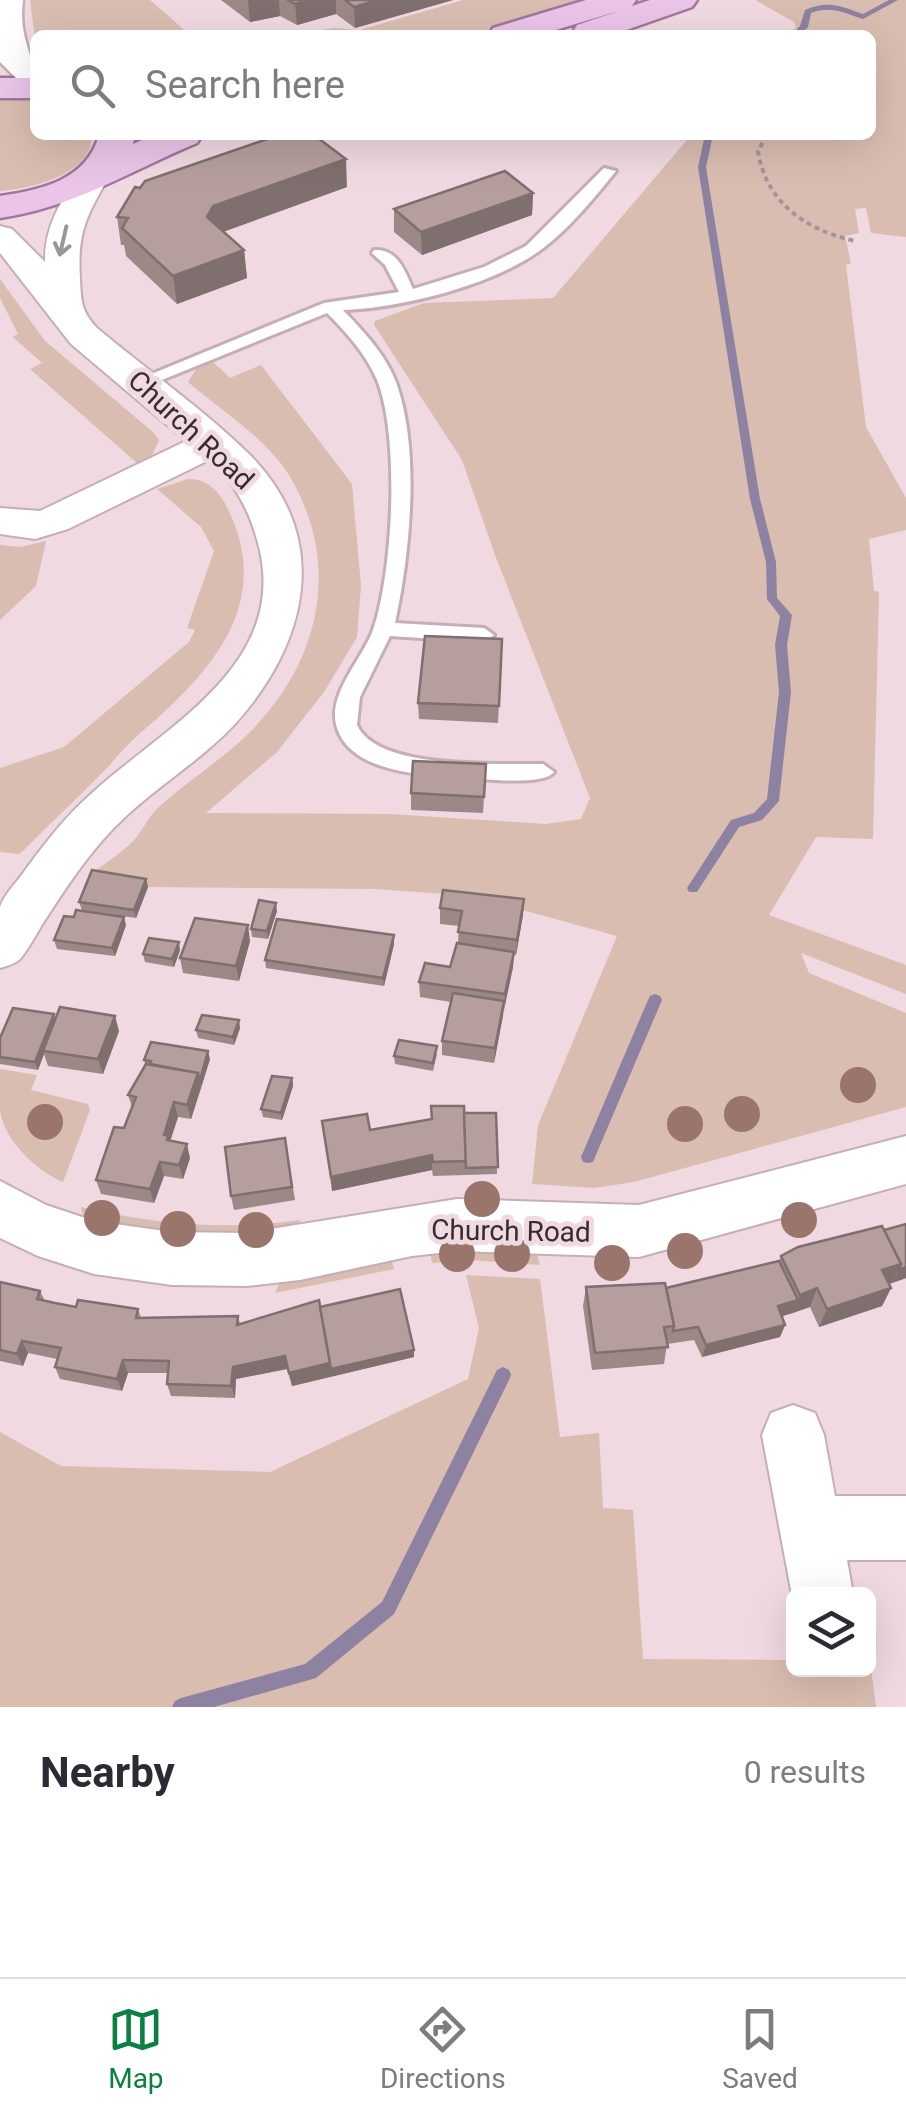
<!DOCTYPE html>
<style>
body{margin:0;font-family:Roboto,sans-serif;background:#f2f2f3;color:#2b2b33}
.controls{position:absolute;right:30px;bottom:30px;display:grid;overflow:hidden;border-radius:15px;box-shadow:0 10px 40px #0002}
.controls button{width:90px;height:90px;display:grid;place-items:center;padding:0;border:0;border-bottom:2px solid #e1e1e2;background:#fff;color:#2b2b33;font:50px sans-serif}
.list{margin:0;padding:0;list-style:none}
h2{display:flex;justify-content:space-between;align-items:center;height:130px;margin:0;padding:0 40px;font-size:42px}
h2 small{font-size:32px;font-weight:400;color:#7c7c81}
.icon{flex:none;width:55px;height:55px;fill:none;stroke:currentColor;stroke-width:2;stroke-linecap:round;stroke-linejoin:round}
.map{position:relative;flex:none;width:906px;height:1707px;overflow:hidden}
.search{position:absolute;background:#fff;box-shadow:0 10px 40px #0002;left:30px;right:30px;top:30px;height:110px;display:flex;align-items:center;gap:25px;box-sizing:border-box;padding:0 35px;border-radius:15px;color:#7c7c81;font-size:38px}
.sheet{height:270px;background:#fff}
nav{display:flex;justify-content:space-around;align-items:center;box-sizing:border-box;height:140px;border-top:2px solid #e1e1e2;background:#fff;font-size:28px;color:#7c7c81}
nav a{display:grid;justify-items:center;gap:5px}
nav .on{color:#0b8043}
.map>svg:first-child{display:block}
</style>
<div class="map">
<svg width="906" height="1707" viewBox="0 0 906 1707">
<rect width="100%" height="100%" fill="#f0d9e1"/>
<g fill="#d9bdb0">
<polygon points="30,0 150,0 190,35 35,35 35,40"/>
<polygon points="463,0 591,0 471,35 290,35 335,28 360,30"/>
<path d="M755 0H906V237L871 233 866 208 855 209 859 233 845 236 851 263 846 265 866 427 906 498V530L869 539 874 591 879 592 873 839 816 837 769 915 906 965V994L801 953 809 973 906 1013V1107L634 1182 594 1188 532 1184 538 1125 617 936 472 896 376 889 148 887 92 874C106 862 128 849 139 834 146 824 150 814 161 805 189 780 223 759 250 732 321 661 342 563 289 475 266 438 220 410 188 382L196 369 212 361 230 378 261 365 352 484 361 586 357 637 324 692 277 752 206 813 391 814 546 824 581 819 590 798 495 555 462 460 374 325 375 321 424 303 553 298 691 135H871V35H789L796 27 794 22Z"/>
<path d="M0 99 35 100V135H92C93 174 31 189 0 191Z"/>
<polygon points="0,279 45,341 153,432 159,440 152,455 137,463 30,369 42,363 13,337 18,334 0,298"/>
<path d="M188 479C214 479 225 500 234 523 270 615 200 682 137 736 123 748 113 763 100 775 75 801 49 824 24 850L19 854 0 852V768L64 747 189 642 195 630 187 628 214 551 201 527 157 489Z"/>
<polygon points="46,541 36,586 0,620 0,545 20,547"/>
<path d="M0 1069 37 1075 31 1090 88 1104 90 1110 63 1182C37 1171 4 1141 0 1110 0 1097 0 1082 0 1069Z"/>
<path d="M81 1207C153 1224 227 1231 300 1220L296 1232 211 1238 84 1221Z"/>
<polygon points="468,1248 537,1254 540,1265 469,1260 432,1263 430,1251"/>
<polygon points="391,1258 394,1269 275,1293 281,1279"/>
<polygon points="466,1275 540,1279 560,1437 599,1433 603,1508 633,1510 643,1659 793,1660 794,1670 868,1670 870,1660 876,1707 0,1707 0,1432 61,1466 270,1472 468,1379 479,1328"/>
</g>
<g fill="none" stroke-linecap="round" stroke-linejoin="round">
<g fill="#8e82a2" fill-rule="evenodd">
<path d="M889 0H898L863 19C845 13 830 5 811 13L808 27 800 35H792L800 26 805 10C829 0 840 6 863 14Z"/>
<polygon points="705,135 713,135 706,167 760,499 776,562 777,598 792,615 787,645 791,692 779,801 762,820 739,827 697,892 689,892 687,888 731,820 754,813 767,799 779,692 775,645 780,616 767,599 766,562 750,499 698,167"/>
<polygon points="655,994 660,996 662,1000 595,1157 593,1162 588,1163 583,1162 581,1157 648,1000 650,996"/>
<polygon points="503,1367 509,1370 511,1375 509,1380 394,1614 316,1678 214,1707 172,1707 175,1701 181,1698 305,1664 382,1602 497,1370"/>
</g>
<g stroke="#c5aeb6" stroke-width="6">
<path id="service" d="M604 168 616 171C594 198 570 228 542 249 494 285 402 308 343 310 364 332 387 356 397 385 420 452 410 554 395 623L484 628 494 635 484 642 390 636 360 697 357 725C378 771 499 763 543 764L554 772C544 786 484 779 466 778 426 775 352 774 337 728 326 695 362 660 373 630 393 573 400 436 377 380 366 354 347 333 327 313L147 386H135L132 382 324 303 399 292 385 265 372 253 374 250C397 248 405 271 413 289L484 267 526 246Z"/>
</g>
<g stroke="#c5aeb6" stroke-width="4">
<g id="minor">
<path d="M94 165 105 168 110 175C87 215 77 232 80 278 81 301 81 311 97 328 147 370 203 409 249 454 334 539 307 645 234 725 201 760 159 785 124 818 94 846 71 880 49 914 39 928 31 946 20 959 15 964 7 966 0 968 0 951 0 924 0 907 4 894 19 880 26 869 45 843 66 816 91 794 161 729 286 668 260 551 252 516 237 484 209 460L68 529 35 539 0 534V508L40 511 186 441 71 344 0 253V226L12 229 45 262C44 226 63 197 83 168Z"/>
<polygon points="906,1136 906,1184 639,1257 457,1251 412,1256 300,1280 247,1286 172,1285 94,1274 38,1256 0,1238 0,1181 46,1205 94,1221 172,1232 247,1233 457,1199 639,1205"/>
<polygon points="793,1405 815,1413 824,1435 835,1496 906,1496 906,1560 847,1560 853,1594 794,1594 794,1606 762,1435 771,1413"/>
</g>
</g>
<g stroke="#c5aeb6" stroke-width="5">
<path id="tertiary" d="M0 0H23C18 40 35 53 35 88L23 85 0 62Z"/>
</g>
<g stroke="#a2769e" stroke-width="5">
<g id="primary">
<polygon points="586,0 636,0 632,6 650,0 697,0 692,7 612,35 573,32 577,25 622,10 539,35 489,35 493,28"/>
<rect x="0" y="78" width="35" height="20"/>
<path d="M99 135H135L133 144 153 135H202L197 143C130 171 72 208 0 218V196C41 190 87 180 99 135Z"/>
</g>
</g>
<path stroke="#a6949b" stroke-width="4" stroke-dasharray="5 4" stroke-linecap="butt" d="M767 135 758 151C766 203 806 230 855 241"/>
<use href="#service" fill="#fff" fill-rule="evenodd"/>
<use href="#minor" fill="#fff" fill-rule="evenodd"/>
<use href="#tertiary" fill="#fff" fill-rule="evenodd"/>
<use href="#primary" fill="#eac5e8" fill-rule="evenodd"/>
</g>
<g fill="#9a756b">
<circle cx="858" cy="1085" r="18"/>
<circle cx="742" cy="1114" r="18"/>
<circle cx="45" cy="1122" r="18"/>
<circle cx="685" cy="1124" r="18"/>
<circle cx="482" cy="1199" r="18"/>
<circle cx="102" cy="1218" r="18"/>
<circle cx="799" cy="1220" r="18"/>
<circle cx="178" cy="1229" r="18"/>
<circle cx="256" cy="1230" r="18"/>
<circle cx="685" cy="1251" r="18"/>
<circle cx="457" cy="1254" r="18"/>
<circle cx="512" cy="1254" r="18"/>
<circle cx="612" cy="1263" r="18"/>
</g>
<g fill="#9d8888">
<polygon points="221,0 453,0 355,28 336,14 297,25 280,16 250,22"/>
<polygon points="347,187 223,232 244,250 247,278 177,304 126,256 124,245 121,245 117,217"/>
<polygon points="533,193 532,215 422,255 394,232 394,209"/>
<polygon points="502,639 498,723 419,719 418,703"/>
<polygon points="486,764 483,813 411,810 411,793"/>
<polygon points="146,879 148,887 136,918 82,910 79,902"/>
<polygon points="524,899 523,915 516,955 514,955 513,967 504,1009 494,1063 442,1055 442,1041 451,1002 420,997 419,982 450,967 458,943 459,926 440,924 440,908"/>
<polygon points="277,911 268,939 252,937 251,929"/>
<polygon points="126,925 115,956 57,949 54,940"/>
<polygon points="394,935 394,944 384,986 266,968 265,960"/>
<polygon points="250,941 239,981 183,973 180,958"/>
<polygon points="180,950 174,967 145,962 143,954"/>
<polygon points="54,1014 55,1019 119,1031 103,1074 48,1066 44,1054 38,1070 0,1064 0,1038"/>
<polygon points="240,1028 234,1045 198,1038 196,1030"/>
<polygon points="437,1054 433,1071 395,1064 394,1056"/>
<polygon points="210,1059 191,1119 178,1117 170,1140 190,1158 183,1179 164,1176 154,1203 101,1194 96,1180 124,1128 132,1107 128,1095 145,1064 144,1060"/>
<polygon points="292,1078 293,1086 282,1120 263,1117 261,1109"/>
<polygon points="464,1113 496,1113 497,1174 433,1176 432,1170 332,1191 322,1121 370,1130"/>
<polygon points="285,1138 295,1200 234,1210 231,1196"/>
<polygon points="882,1226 906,1278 889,1284 891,1288 882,1306 819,1327 810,1307 782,1316 785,1325 780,1337 702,1357 694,1340 667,1344 664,1364 592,1370 583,1306 586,1287 666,1288 779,1261 781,1256"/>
<polygon points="0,1282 40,1291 45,1301 76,1307 138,1309 141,1318 238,1316 240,1324 320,1307 414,1350 414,1357 292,1386 287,1369 236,1379 235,1398 171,1396 167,1384 168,1373 128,1373 122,1391 60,1379 55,1367 57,1359 28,1353 23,1366 0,1361"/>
</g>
<g fill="#7f6f6f">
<polygon points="248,0 279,0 280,16 250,22"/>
<polygon points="309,0 336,0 336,14 297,25 295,4"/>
<polygon points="378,0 453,0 355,28 354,7"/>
<polygon points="346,159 347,187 217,234 207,217 213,206"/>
<polygon points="533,193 532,215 422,255 421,232"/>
<polygon points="244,250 247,278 177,304 173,276"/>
<polygon points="146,879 148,887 136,918 134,910"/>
<polygon points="524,899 523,915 516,955 517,940"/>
<polygon points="276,903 277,911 268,939 267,931"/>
<polygon points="124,917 126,925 115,956 112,948"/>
<polygon points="248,925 250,941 239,981 236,966"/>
<polygon points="394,935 394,944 384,986 383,978"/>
<polygon points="179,942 180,950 174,967 172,959"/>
<polygon points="514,952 513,967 504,1010 505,994"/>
<polygon points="504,1001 503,1016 494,1063 495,1048"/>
<polygon points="54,1014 56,1022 43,1051 44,1054 38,1070 35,1062"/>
<polygon points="115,1016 119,1031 103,1074 98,1059"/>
<polygon points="239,1020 240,1028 234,1045 233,1037"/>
<polygon points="208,1051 210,1059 201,1088 200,1080"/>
<polygon points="198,1073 201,1088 191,1119 187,1105"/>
<polygon points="292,1078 293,1086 282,1120 281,1113"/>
<polygon points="174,1102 178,1117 170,1142 164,1135"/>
<polygon points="187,1144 190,1158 183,1179 179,1165"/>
<polygon points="432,1155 432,1170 332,1191 331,1177"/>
<polygon points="160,1162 164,1176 154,1203 150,1189"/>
<polygon points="901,1264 892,1283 874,1288 882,1270"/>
<polygon points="906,1267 906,1278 892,1283 899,1270"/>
<polygon points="817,1288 810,1307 793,1313 800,1295"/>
<polygon points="891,1288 882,1306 819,1327 827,1309"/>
<polygon points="798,1300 793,1313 773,1319 778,1306"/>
<polygon points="785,1325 780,1337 702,1357 706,1345"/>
<polygon points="22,1341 28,1353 23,1366 17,1354"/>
<polygon points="414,1350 414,1357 292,1386 289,1373 330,1363"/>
<polygon points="285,1356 287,1369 236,1379 235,1398 231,1386 233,1367"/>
<polygon points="123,1360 128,1373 122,1391 117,1379"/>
</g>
<g fill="#b69e9e" stroke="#7f6f6f" stroke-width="2.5">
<polygon points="288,0 309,0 295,4"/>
<polygon points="345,0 378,0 354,7"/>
<polygon points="279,135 314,135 346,159 213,206 207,217 244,250 173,276 122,228 128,218 117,217 135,187 140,188 145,181"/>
<polygon points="505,171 533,193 421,232 394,209"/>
<polygon points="425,636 502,639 499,706 418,703"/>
<polygon points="413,761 486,764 484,797 411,793"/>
<polygon points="92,870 146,879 134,910 79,902"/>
<polygon points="443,890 524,899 517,940 458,932 462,911 440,908"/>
<polygon points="259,900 276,903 267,931 251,929"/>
<polygon points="76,910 124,917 112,948 54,940 64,916 74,917"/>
<polygon points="195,918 248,925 236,966 180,958"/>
<polygon points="277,919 394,935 383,978 265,960"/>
<polygon points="149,938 179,942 172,959 143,954"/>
<polygon points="457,943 514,952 505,994 419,982 425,963 450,967"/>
<polygon points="453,993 504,1001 495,1048 442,1041"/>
<polygon points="60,1007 115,1016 98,1059 43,1051"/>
<polygon points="13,1008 54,1014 35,1062 0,1057 0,1038"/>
<polygon points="202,1015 239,1020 233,1037 196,1030"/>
<polygon points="399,1040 437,1046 433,1063 394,1056"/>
<polygon points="151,1042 208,1051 200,1080 198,1073 150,1064 151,1061 144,1060"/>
<polygon points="146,1064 198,1073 187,1105 174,1102 164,1135 168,1135 167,1140 187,1144 179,1165 160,1162 150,1189 96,1180 114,1127 124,1128 136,1097 128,1095"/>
<polygon points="272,1076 292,1078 281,1113 261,1109"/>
<polygon points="431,1106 464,1106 466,1161 433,1162 432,1155 331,1177 322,1121 367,1114 370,1130 432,1119"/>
<polygon points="464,1113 496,1113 498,1167 466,1168"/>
<polygon points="285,1138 292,1187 231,1196 225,1147"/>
<polygon points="906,1224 906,1267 899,1270 901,1264 884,1230"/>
<polygon points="882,1226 901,1264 882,1270 891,1288 827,1309 817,1288 800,1295 781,1256 798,1247"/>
<polygon points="779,1261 798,1300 778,1306 785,1325 706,1345 698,1327 673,1331 674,1326 666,1288"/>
<polygon points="0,1282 40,1291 37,1299 55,1303 76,1307 78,1300 138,1309 136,1318 238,1316 237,1325 319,1300 330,1363 289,1373 285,1356 233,1367 231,1386 167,1384 169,1361 123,1360 117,1379 55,1367 61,1348 22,1341 17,1354 0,1350"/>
<polygon points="665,1283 674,1326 664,1327 668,1347 595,1353 586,1287"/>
<polygon points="400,1289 414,1350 331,1369 320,1307"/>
</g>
<defs><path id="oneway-shaft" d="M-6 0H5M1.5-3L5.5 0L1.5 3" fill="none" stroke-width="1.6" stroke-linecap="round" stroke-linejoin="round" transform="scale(2.5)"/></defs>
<use stroke="#9a9697" href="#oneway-shaft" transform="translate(63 241) rotate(103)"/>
<g text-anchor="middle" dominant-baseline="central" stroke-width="10" stroke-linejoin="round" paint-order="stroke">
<g font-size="28" fill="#352c2f" stroke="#f0d9e1">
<text transform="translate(191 430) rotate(43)">Church Road</text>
<text transform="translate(511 1231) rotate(1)">Church Road</text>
</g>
</g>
</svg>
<div class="controls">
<button><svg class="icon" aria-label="layers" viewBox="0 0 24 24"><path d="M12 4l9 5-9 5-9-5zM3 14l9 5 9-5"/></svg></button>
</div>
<div class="search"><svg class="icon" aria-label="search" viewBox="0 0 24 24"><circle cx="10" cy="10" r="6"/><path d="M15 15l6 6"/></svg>Search here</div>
</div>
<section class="sheet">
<h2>Nearby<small>0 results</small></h2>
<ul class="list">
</ul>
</section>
<nav>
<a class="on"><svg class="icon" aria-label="map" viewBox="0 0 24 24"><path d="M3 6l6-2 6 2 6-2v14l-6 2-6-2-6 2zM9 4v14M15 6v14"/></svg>Map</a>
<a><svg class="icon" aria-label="directions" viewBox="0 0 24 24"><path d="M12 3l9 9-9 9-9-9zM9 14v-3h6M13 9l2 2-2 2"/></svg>Directions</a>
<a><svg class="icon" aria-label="saved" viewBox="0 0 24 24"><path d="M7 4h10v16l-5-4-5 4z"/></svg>Saved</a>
</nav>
